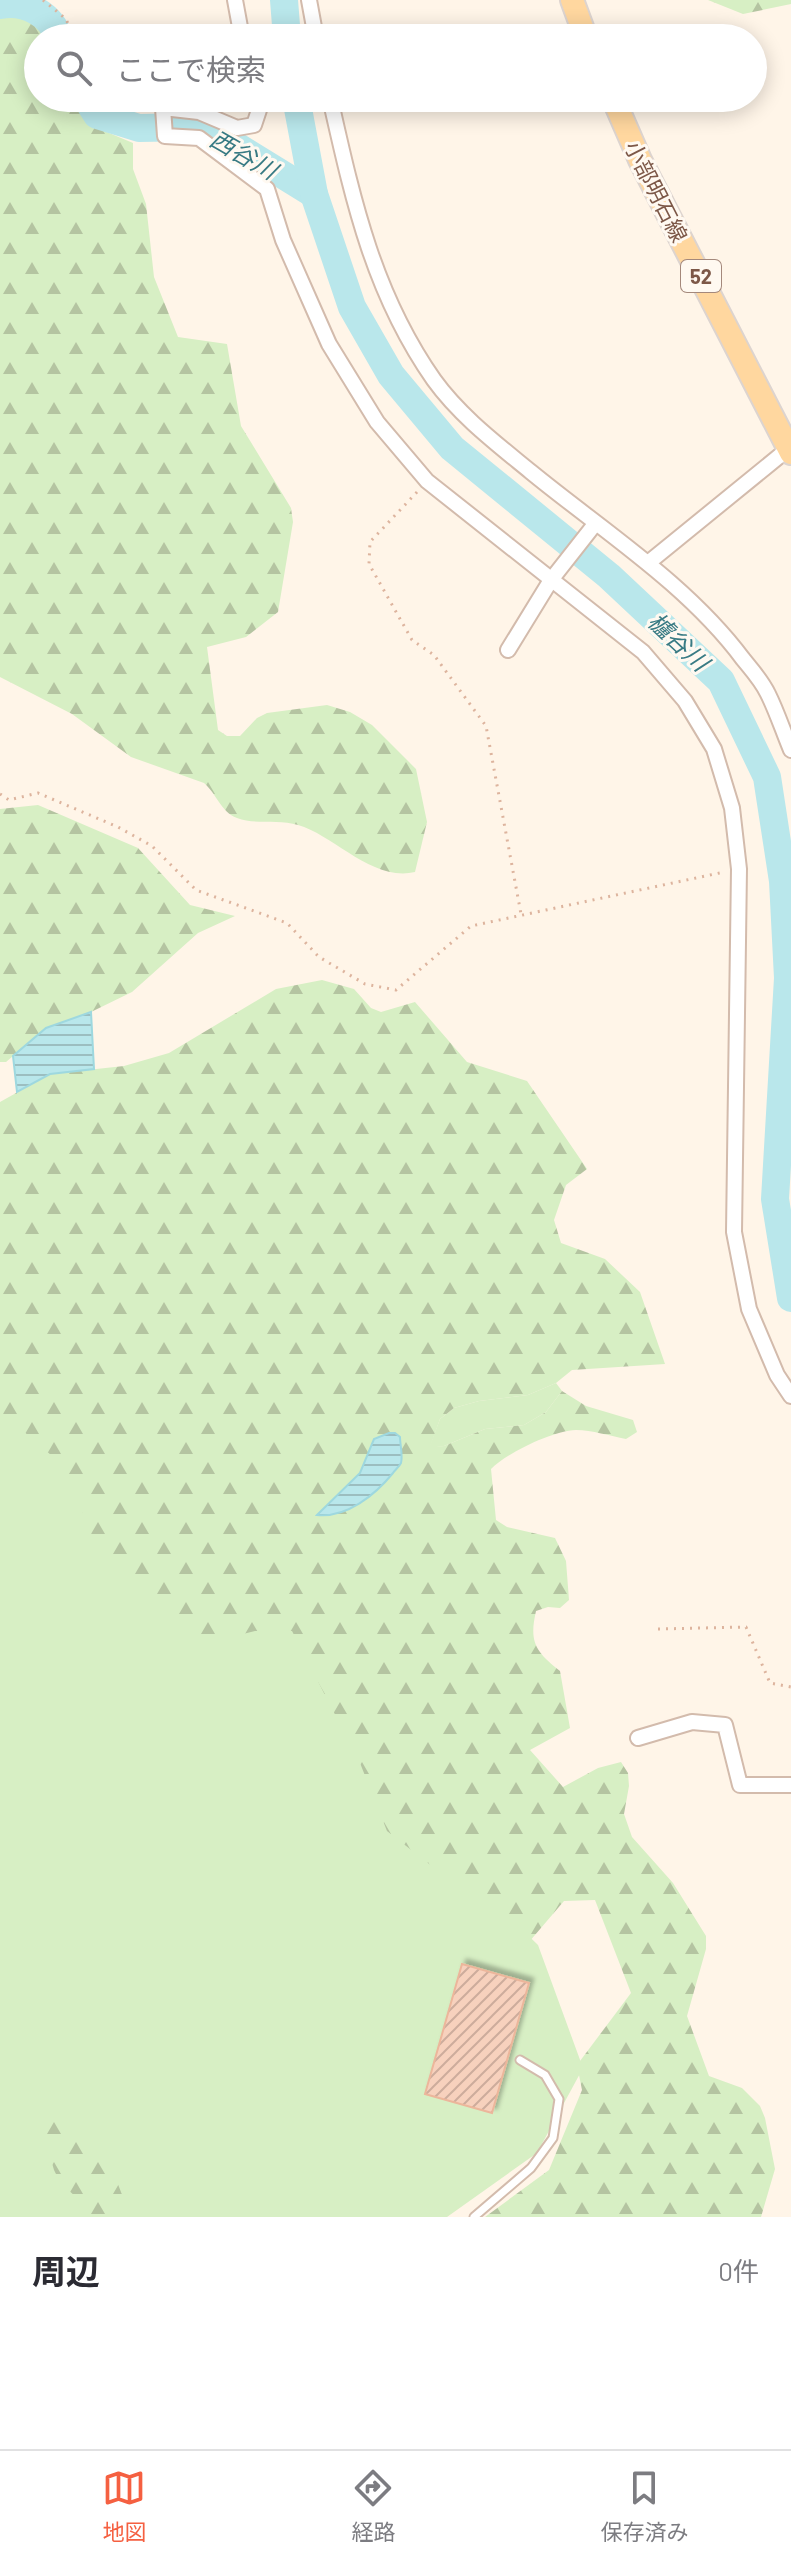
<!DOCTYPE html>
<html lang="ja">
<meta charset="utf-8">
<style>
body{margin:0;font-family:Barlow,"Noto Sans JP",sans-serif;background:#f7f7f7;color:#2b2b33}
.list{margin:0;padding:0;list-style:none}
h2{display:flex;justify-content:space-between;align-items:center;height:104px;margin:0;padding:0 32px;font-size:34px}
h2 small{font-size:26px;font-weight:400;color:#7c7c81}
.icon{flex:none;width:44px;height:44px;fill:none;stroke:currentColor;stroke-width:2;stroke-linecap:round;stroke-linejoin:round}
.map{position:relative;flex:none;width:791px;height:2217px;overflow:hidden}
.search{position:absolute;background:#fff;box-shadow:0 4px 20px #0003;left:24px;right:24px;top:24px;height:88px;display:flex;align-items:center;gap:20px;box-sizing:border-box;padding:0 28px;border-radius:44px;color:#7c7c81;font-size:30px}
.sheet{height:232px;background:#fff}
nav{display:flex;justify-content:space-around;align-items:center;box-sizing:border-box;height:112px;border-top:2px solid #e1e1e2;background:#fff;font-size:22px;color:#7c7c81}
nav a{display:grid;justify-items:center;gap:4px}
nav .on{color:#f56041}
.map>svg:first-child{display:block}
</style>
<div class="map">
<svg width="791" height="2217" viewBox="0 0 791 2217">
<defs>
<pattern id="forest-firs" width="22" height="20" patternUnits="userSpaceOnUse" patternTransform="scale(2)"><rect width="22" height="20" fill="#d7efc4"/><path d="M5 1l3.5 6h-7zM16 11l3.5 6h-7z" fill="#b4c4a1"/></pattern>
<pattern id="water-rules" width="6" height="5" patternUnits="userSpaceOnUse" patternTransform="scale(2)"><rect width="6" height="5" fill="#b9e7eb"/><path d="M0 2.5h6" fill="none" stroke="#9cbec0"/></pattern>
<pattern id="building-hatch" width="6" height="6" patternUnits="userSpaceOnUse" patternTransform="scale(2)"><rect width="6" height="6" fill="#f7d1bd"/><path d="M-1 1l2-2M0 6l6-6M5 7l2-2" fill="none" stroke="#cdac9c"/></pattern>
<filter id="shadow"><feDropShadow dx="4.5" dy="-4.5" stdDeviation="2" flood-color="#0004"/></filter>
</defs>
<rect width="100%" height="100%" fill="#fff5e8"/>
<g fill="#d7efc4">
<polygon points="0,1358 293,1618 495,1903 538,1945 583,2068 537,2153 447,2217 0,2217"/>
<polygon points="556,1383 562,1391 546,1412 524,1425 485,1429 444,1446 429,1448 440,1419 454,1408 479,1401 528,1395"/>
</g>
<g fill="url(#forest-firs)">
<polygon points="708,0 791,0 791,4 743,14"/>
<path d="M9 11 41 25 47 38H38V98H77L90 125 133 143V169L146 204 154 277 178 337 227 344 241 426 291 508 293 522 278 612 246 637 207 647 218 730 227 736H240L257 718 267 713 327 705 350 712 372 725 416 769 427 822 415 872C372 882 334 835 298 825 278 819 255 825 237 818 221 812 216 793 204 783L131 757 72 714 0 677V13Z"/>
<polygon points="38,805 138,848 190,905 235,916 198,933 132,992 91,1012 46,1028 6,1062 0,1062 0,809"/>
<path d="M322 980 354 989 371 1008 381 1012 415 1002 467 1062 527 1081 587 1169 566 1185 554 1220 561 1243 605 1259 640 1292 665 1364 572 1370 556 1383 528 1395 479 1401 454 1408 440 1419 430 1447 444 1446 485 1429 524 1425 546 1412 562 1391 586 1406 633 1420 637 1432 626 1439C610 1436 592 1430 576 1430 552 1431 507 1453 491 1469L496 1520 507 1527 555 1538 566 1561 569 1600 560 1608 548 1607 536 1611C529 1642 535 1651 560 1671L570 1728 530 1750 563 1787 598 1768 621 1762 628 1773 629 1786 624 1814 632 1837 673 1883 706 1936V1949L687 2016 709 2076 742 2088 760 2106 765 2118 775 2169 761 2217H485L549 2170 582 2090 577 2065 631 1993 595 1900 564 1901 529 1942 387 1831 360 1763 292 1631H255L215 1641 189 1635 145 1601 112 1563 90 1532 66 1468 0 1411V1102L50 1074 124 1066 169 1053 276 989Z"/>
<path d="M45 2112C56 2116 70 2120 80 2128 108 2149 118 2186 131 2217H88L79 2200 60 2182 54 2170 42 2128Z"/>
</g>
<g fill="url(#water-rules)" stroke="#9ed8df" stroke-width="2">
<polygon points="91,1012 94,1069 50,1074 17,1092 13,1056 46,1028"/>
<path d="M389 1433H395L400 1437C400 1444 403 1456 401 1463 399 1467 395 1470 393 1473 375 1495 347 1518 317 1515L360 1473 374 1439Z"/>
</g>
<g fill="none" stroke-linecap="round" stroke-linejoin="round">
<g stroke="#b9e7eb" stroke-width="28">
<polyline points="284,0 287,38"/>
<path d="M0 5C25 0 51 14 59 38"/>
<polyline points="86,98 97,115 139,128 197,127 225,139 314,194"/>
<polyline points="296,98 314,194 352,307 391,375 452,448 609,576 721,681 767,777 783,881 788,978 775,1199 791,1298"/>
</g>
</g>
<polygon fill="url(#building-hatch)" stroke="#ecb69b" stroke-width="2" filter="url(#shadow)" points="462,1964 529,1983 492,2113 425,2094"/>
<g fill="none" stroke-linecap="round" stroke-linejoin="round">
<g stroke="#d3bbac" stroke-width="11">
<polyline id="service" points="474,2217 531,2168 553,2138 559,2099 545,2075 520,2060"/>
</g>
<g stroke="#d3bbac" stroke-width="18">
<g id="minor">
<polyline points="235,0 242,38"/>
<polyline points="309,0 316,38"/>
<polyline points="256,98 259,110 254,125 237,128 199,112 163,108 165,136 199,138 267,189 283,240 329,344 377,422 427,481 643,652 685,701 714,749 732,808 739,869 734,1232 749,1309 777,1375 791,1396"/>
<path d="M330 98C353 200 373 293 434 380 460 416 497 444 531 472 603 531 687 584 743 659 752 670 762 681 768 694 777 712 783 731 791 750"/>
<polyline points="648,563 788,449"/>
<polyline points="508,650 551,580 595,524"/>
<polyline points="638,1738 692,1722 725,1725 740,1785 791,1785"/>
</g>
</g>
<g stroke="#ddd4cf" stroke-width="26">
<g id="primary">
<polyline points="572,0 586,38"/>
<polyline points="613,98 640,160 791,453"/>
</g>
</g>
<g stroke="#ddb49e" stroke-width="3" stroke-dasharray="2 6" stroke-linecap="butt">
<polyline points="43,0 66,19 74,38"/>
<polyline points="102,98 111,109 148,110"/>
<polyline points="417,492 370,542 369,564 412,640 434,655 486,726 521,914"/>
<polyline points="0,794 9,800 38,793 118,827 152,846 196,890 287,923 319,957 365,984 396,990 471,926 724,872"/>
<polyline points="658,1629 746,1627 770,1683 791,1687"/>
</g>
<use href="#service" stroke="#fff" stroke-width="7"/>
<use href="#minor" stroke="#fff" stroke-width="14"/>
<use href="#primary" stroke="#ffd79f" stroke-width="22"/>
</g>
<g text-anchor="middle" dominant-baseline="central" stroke-width="6" stroke-linejoin="round" paint-order="stroke">
<rect fill="#fff9f1" stroke="#a4887b" stroke-width="2" x="681" y="260" width="40" height="32" rx="6"/>
<g font-size="20" font-weight="bold" fill="#7d5848">
<text x="701" y="276">52</text>
</g>
<g font-size="22" fill="#7d5848" stroke="#fff9f1">
<text transform="translate(657 191) rotate(63)">小部明石線</text>
</g>
<g font-size="24" font-style="italic" fill="#397b84" stroke="#fff9f1">
<text transform="translate(244 154) rotate(30)">西谷川</text>
<text transform="translate(679 641) rotate(43)">櫨谷川</text>
</g>
</g>
</svg>
<div class="search"><svg class="icon" aria-label="search" viewBox="0 0 24 24"><circle cx="10" cy="10" r="6"/><path d="M15 15l6 6"/></svg>ここで検索</div>
</div>
<section class="sheet">
<h2>周辺<small>0件</small></h2>
<ul class="list">
</ul>
</section>
<nav>
<a class="on"><svg class="icon" aria-label="map" viewBox="0 0 24 24"><path d="M3 6l6-2 6 2 6-2v14l-6 2-6-2-6 2zM9 4v14M15 6v14"/></svg>地図</a>
<a><svg class="icon" aria-label="directions" viewBox="0 0 24 24"><path d="M12 3l9 9-9 9-9-9zM9 14v-3h6M13 9l2 2-2 2"/></svg>経路</a>
<a><svg class="icon" aria-label="saved" viewBox="0 0 24 24"><path d="M7 4h10v16l-5-4-5 4z"/></svg>保存済み</a>
</nav>
